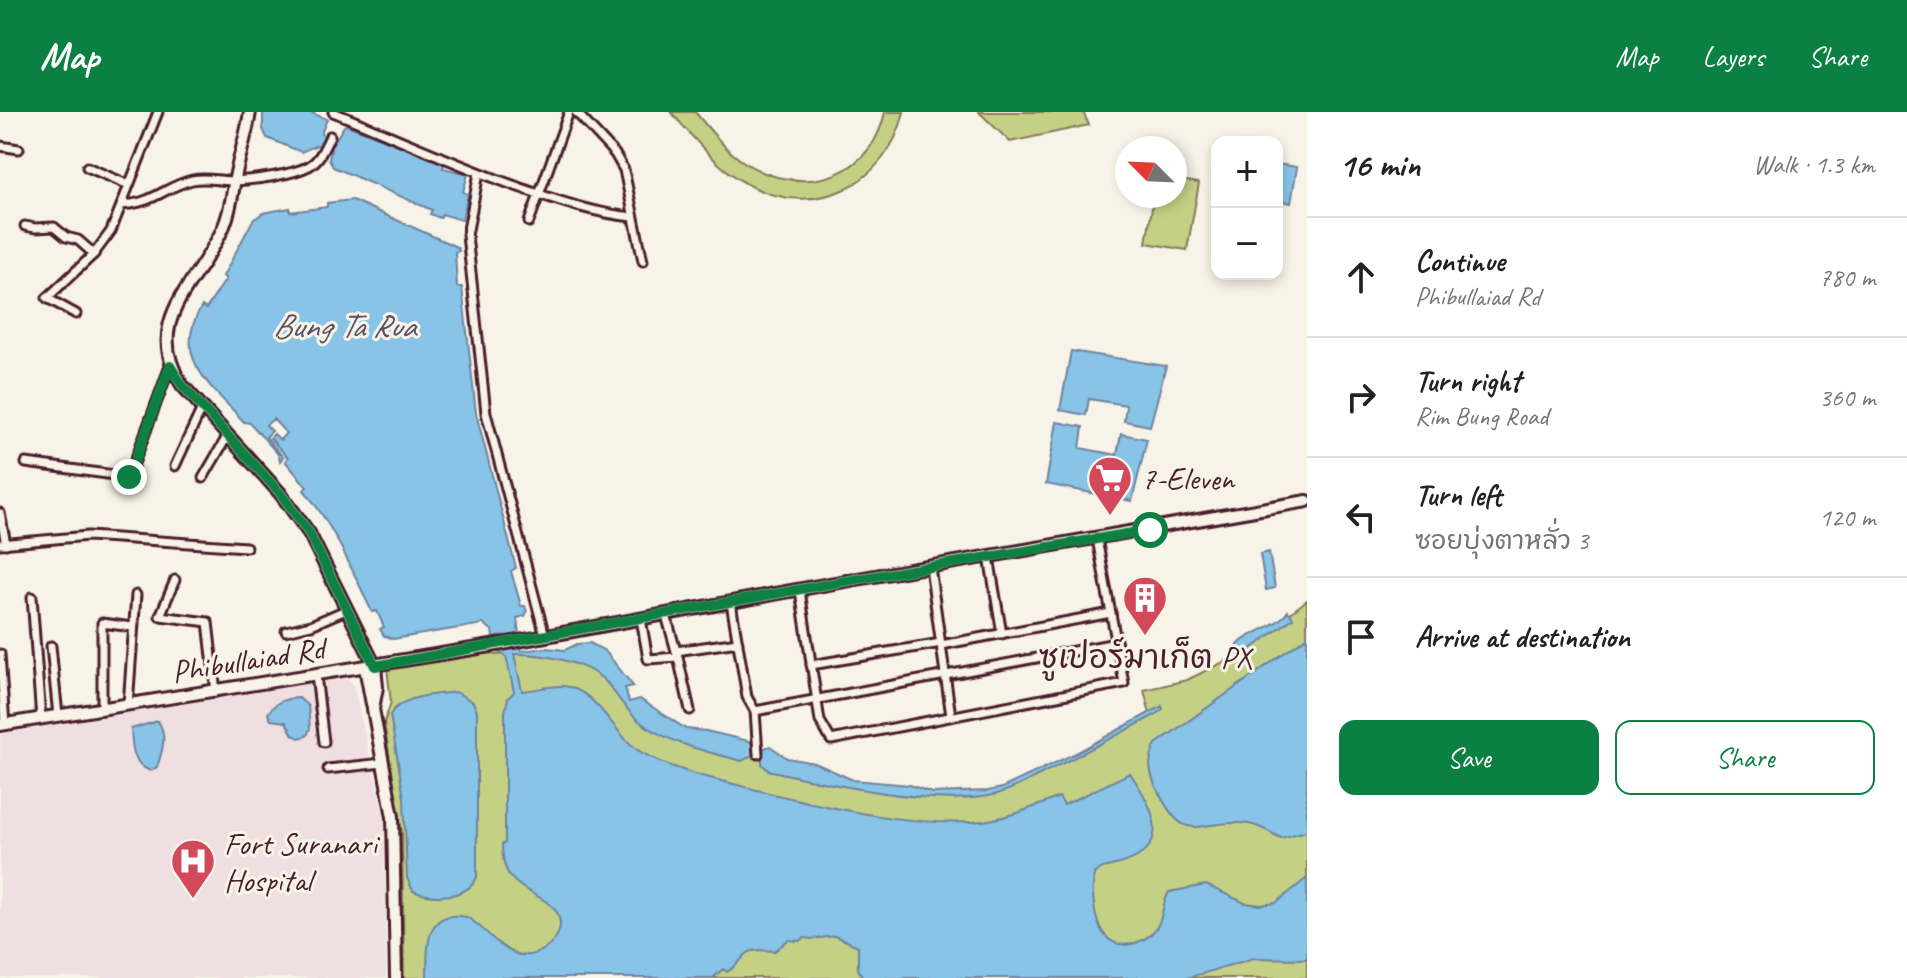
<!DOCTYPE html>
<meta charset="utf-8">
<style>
body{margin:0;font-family:Caveat,"Playpen Sans Thai",sans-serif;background:#f6f6f6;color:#202124}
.controls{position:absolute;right:24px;top:24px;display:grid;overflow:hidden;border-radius:16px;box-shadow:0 4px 12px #0003}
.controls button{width:72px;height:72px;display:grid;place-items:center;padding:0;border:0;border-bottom:2px solid #e0e0e0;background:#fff;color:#202124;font:40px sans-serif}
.compass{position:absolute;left:1115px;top:24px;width:72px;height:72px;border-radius:50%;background:#fff;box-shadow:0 4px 12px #0003;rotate:294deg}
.stop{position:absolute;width:24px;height:24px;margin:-18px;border:6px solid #0b8043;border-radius:50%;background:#fff}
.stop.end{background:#0b8043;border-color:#fff;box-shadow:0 2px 8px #0008}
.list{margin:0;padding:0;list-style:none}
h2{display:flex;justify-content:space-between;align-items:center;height:104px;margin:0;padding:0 32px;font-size:34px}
h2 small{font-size:26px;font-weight:400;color:#757577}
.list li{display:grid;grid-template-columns:52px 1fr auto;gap:24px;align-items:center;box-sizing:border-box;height:120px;padding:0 32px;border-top:2px solid #e0e0e0}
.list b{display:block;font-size:30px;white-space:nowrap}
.list p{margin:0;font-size:26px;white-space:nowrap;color:#757577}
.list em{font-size:26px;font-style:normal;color:#757577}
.actions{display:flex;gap:16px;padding:24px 32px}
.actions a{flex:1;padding:18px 0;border:2px solid #0b8043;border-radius:16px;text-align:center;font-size:28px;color:#0b8043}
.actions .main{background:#0b8043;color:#fff}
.icon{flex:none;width:44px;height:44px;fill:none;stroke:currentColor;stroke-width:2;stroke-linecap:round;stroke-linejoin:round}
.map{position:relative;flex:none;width:1307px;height:866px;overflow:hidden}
header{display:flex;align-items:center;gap:48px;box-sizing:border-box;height:112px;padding:0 40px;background:#0b8043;color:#fff}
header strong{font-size:38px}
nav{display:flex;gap:44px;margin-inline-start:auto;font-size:28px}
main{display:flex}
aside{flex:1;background:#fff}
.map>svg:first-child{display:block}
</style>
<header>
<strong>Map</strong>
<nav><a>Map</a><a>Layers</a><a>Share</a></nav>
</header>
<main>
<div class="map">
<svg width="1307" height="866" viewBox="0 0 1307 866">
<rect width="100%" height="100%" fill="#f7f3e8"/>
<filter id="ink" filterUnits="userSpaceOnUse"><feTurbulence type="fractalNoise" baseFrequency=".0125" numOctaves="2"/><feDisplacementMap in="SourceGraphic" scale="16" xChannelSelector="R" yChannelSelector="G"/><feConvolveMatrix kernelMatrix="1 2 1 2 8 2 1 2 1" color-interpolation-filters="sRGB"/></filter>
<g filter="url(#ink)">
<polygon fill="#f0dfe0" points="347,566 353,572 384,705 386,866 0,866 0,622"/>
<g fill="#c4d185" stroke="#877858" stroke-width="2">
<path d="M671 0H695C707 14 719 30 733 42 787 87 869 75 885 0H904C887 73 814 109 747 72 716 55 694 26 671 0Z"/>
<polygon points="979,0 1083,0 1089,13 1010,30"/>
<polygon points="1175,67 1199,71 1187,138 1146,131 1154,84 1175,84"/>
<polygon points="1307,488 1307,866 404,866 402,720 384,611 391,590 387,556 487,538 495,543 528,541 576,549 594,558 647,611 764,641 767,654 932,683 995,680 1057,652 1150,602 1144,578 1187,568 1236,544"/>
</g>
<g fill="#88c4e8" stroke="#6f829c" stroke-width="2">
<polygon points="263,0 309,0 327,7 321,22 336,27 344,14 347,13 444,51 443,56 468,62 463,80 468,82 462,108 442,102 440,106 430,102 432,98 333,55 329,47 331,38 317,33 301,40 267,26 263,17"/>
<polygon points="1277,52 1297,55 1291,91 1277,88"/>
<path d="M352 88 457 135 459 139 455 140 457 175H462L476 301 516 456 511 459 521 494H525L527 500 525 504 517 506 521 539 546 536 565 538 577 532 590 531 605 539 633 574 625 576 629 590 640 587 686 617 706 619 753 630 754 642 742 649C711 641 676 633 649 616 630 605 620 587 607 571 588 550 541 541 514 542L522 579C535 578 551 573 564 574 598 578 614 624 641 640 672 658 710 666 745 675 812 692 903 714 972 710 1003 708 1030 697 1059 685L1064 693 1130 661C1152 693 1175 734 1123 751 1112 755 1102 753 1094 762 1091 788 1094 839 1132 832 1139 830 1148 826 1153 820 1164 809 1161 793 1169 780L1206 773 1245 791 1260 793 1276 791 1307 766V847L1254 846 1187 866H863L858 857V834L835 824 812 827 805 826 799 829 788 828 775 839C736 835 751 846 727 860L723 857 713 866H427C428 836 423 796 467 805 484 815 497 835 516 842 540 849 571 823 556 799 552 793 548 791 542 787 514 771 502 766 502 732L505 731V600L508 586 514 580 506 544 495 538 492 518 483 512 393 527 384 524 380 517 384 515 377 499 372 500C352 458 334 414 304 378L307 375 285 349 288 346 270 326 274 322 280 328 286 321 273 307 266 313 272 319 266 325 283 345 280 349 278 342 250 311 244 310C211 273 170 246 202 194L206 197 226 167 223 164 253 108 263 101 290 96V100L327 95V91Z"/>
<polygon points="1071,239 1166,254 1150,314 1124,309 1126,293 1089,287 1086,303 1060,298"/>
<polygon points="1057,310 1083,315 1080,336 1117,343 1121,322 1147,327 1132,389 1046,372"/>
<polygon points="1269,440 1275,476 1266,478 1260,442"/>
<path d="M1288 499 1293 506 1231 552C1231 519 1274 521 1288 499Z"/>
<path d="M1307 525V719L1281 726C1269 720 1255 711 1240 711 1193 709 1186 734 1158 679 1149 661 1147 649 1156 632Z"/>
<path d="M456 580 473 590 477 599V765C468 787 432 787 413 779L407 766 404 686 390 603C401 583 435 583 456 580Z"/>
<path d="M299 586 308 594 310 616 307 624 299 626 293 623 286 610 271 608 268 602C274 590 286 586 299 586Z"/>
<path d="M1162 594 1163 597 1155 603C1117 623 1080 643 1041 662 1027 669 1012 678 997 682 943 697 823 671 768 658L762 652V637L770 634 787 646 815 651 853 668 910 673 932 681 988 679 1002 676 1078 640Z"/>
<path d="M158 609C168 623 162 640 157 655L150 659C132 652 132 634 131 617Z"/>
</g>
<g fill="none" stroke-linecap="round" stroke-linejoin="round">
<g stroke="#4a1f2b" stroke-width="13">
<g id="street">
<path d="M333 0C395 25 457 53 521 76 559 89 593 101 633 105"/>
<polyline points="576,0 615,42 624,58 643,149"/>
<polyline points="0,34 19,37"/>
<polyline points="87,55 129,73"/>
<polyline points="479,61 467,123 486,301 545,524"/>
<path d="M122 93C155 91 164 75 192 68 206 65 221 69 235 69 254 68 292 63 309 54 320 48 325 34 330 24"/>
<polyline points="529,110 569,0"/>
<polyline points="25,114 35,116 54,115 66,125 78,128 94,142"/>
<polyline points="76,202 47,186 94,142 111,119 158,0"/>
<polyline points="26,351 129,365 170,254"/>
<polyline points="175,354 203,294"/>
<polyline points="203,366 228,323"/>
<polyline points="0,401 6,432"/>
<polyline points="0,432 88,424 246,435"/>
<polyline points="989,445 1002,522"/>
<polyline points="930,455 951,604"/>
<polyline points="175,468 160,504 208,510 216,580"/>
<polyline points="800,479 820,609 831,628 1124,571 1097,427"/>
<polyline points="32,485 41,607"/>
<polyline points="731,491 747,585 755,599 758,642"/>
<polyline points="666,503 676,539 738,530"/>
<polyline points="641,507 648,547 678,545"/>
<polyline points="286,519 311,513 348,497"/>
<polyline points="941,533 1111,501"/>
<polyline points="51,534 58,604"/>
<polyline points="677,541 690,598"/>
<polyline points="0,542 5,613"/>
<polyline points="811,553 941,531"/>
<polyline points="316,563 324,630"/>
<polyline points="128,593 136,483"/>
<polyline points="102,598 102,511 132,515"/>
<polyline points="755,599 1116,531"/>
<polyline points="328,657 383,651"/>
</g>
</g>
<g stroke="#4a1f2b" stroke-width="16">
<g id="secondary">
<path d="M250 0C247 22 239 44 235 66 232 83 231 97 224 114 200 171 140 207 182 273L280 381 309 421 375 554 377 575 373 597 393 705 396 866"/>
<polyline points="365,555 372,592"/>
<polyline points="0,613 491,534 840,470 1307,389"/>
</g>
</g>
<use href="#street" stroke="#f7f3e8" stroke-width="7"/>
<use href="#secondary" stroke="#f7f3e8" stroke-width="10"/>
</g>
</g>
<g fill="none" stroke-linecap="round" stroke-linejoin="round" filter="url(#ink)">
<polyline stroke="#0b8043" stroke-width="10" points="129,365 170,254 182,273 280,381 309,421 375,554 840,470 1150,418"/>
</g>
<defs>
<g id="supermarket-pin" transform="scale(2.3)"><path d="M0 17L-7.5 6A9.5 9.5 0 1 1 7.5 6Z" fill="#d1495b" stroke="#f7f3e8"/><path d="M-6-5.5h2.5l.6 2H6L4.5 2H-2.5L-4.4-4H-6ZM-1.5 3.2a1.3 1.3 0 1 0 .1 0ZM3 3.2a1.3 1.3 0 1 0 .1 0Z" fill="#fff"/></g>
<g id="building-pin" transform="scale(2.3)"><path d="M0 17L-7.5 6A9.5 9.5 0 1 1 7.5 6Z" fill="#d1495b" stroke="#f7f3e8"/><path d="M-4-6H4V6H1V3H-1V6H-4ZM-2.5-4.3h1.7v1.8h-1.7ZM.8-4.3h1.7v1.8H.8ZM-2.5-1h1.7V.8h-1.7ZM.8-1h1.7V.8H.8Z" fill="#fff"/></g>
<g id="hospital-pin" transform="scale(2.3)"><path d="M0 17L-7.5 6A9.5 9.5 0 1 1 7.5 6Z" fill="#d1495b" stroke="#f7f3e8"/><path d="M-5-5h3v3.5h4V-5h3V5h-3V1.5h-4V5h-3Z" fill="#fff"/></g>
</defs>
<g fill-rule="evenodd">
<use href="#supermarket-pin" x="1110" y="366"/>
<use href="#building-pin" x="1145" y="486"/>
<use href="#hospital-pin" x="193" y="749"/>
</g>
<g text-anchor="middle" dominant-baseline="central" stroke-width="6" stroke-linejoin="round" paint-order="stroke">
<g font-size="32" fill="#4a1f2b" stroke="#f7f3e8" text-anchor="start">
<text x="1141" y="366">7-Eleven</text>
<text x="1145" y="545" text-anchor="middle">ซูเปอร์มาเก็ต PX</text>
<text x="224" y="731">Fort Suranari<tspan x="224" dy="37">Hospital</tspan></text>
</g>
<g font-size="32" fill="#4a1f2b" stroke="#f7f3e8">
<text transform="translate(248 548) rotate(-9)">Phibullaiad Rd</text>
</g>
<g font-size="34" font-style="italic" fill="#5d5164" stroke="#f7f3e8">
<text x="344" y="213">Bung Ta Rua</text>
</g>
</g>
</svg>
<div class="controls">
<button>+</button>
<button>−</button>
</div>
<svg class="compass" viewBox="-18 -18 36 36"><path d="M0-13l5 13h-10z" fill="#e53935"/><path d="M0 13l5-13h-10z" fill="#757577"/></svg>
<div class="stop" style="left:1150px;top:418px"></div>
<div class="stop end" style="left:129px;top:365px"></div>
</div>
<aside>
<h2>16 min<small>Walk · 1.3 km</small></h2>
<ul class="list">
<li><svg class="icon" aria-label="ahead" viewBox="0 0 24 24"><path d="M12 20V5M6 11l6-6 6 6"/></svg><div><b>Continue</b><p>Phibullaiad Rd</p></div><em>780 m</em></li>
<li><svg class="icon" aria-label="right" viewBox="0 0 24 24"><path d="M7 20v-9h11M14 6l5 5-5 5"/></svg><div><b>Turn right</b><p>Rim Bung Road</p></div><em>360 m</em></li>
<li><svg class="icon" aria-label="left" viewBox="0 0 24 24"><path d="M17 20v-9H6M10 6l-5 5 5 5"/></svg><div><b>Turn left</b><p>ซอยบุ่งตาหลั่ว 3</p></div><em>120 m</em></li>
<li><svg class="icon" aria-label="arrive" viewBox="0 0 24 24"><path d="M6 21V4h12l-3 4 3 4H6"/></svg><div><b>Arrive at destination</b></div></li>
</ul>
<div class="actions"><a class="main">Save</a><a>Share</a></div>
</aside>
</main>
